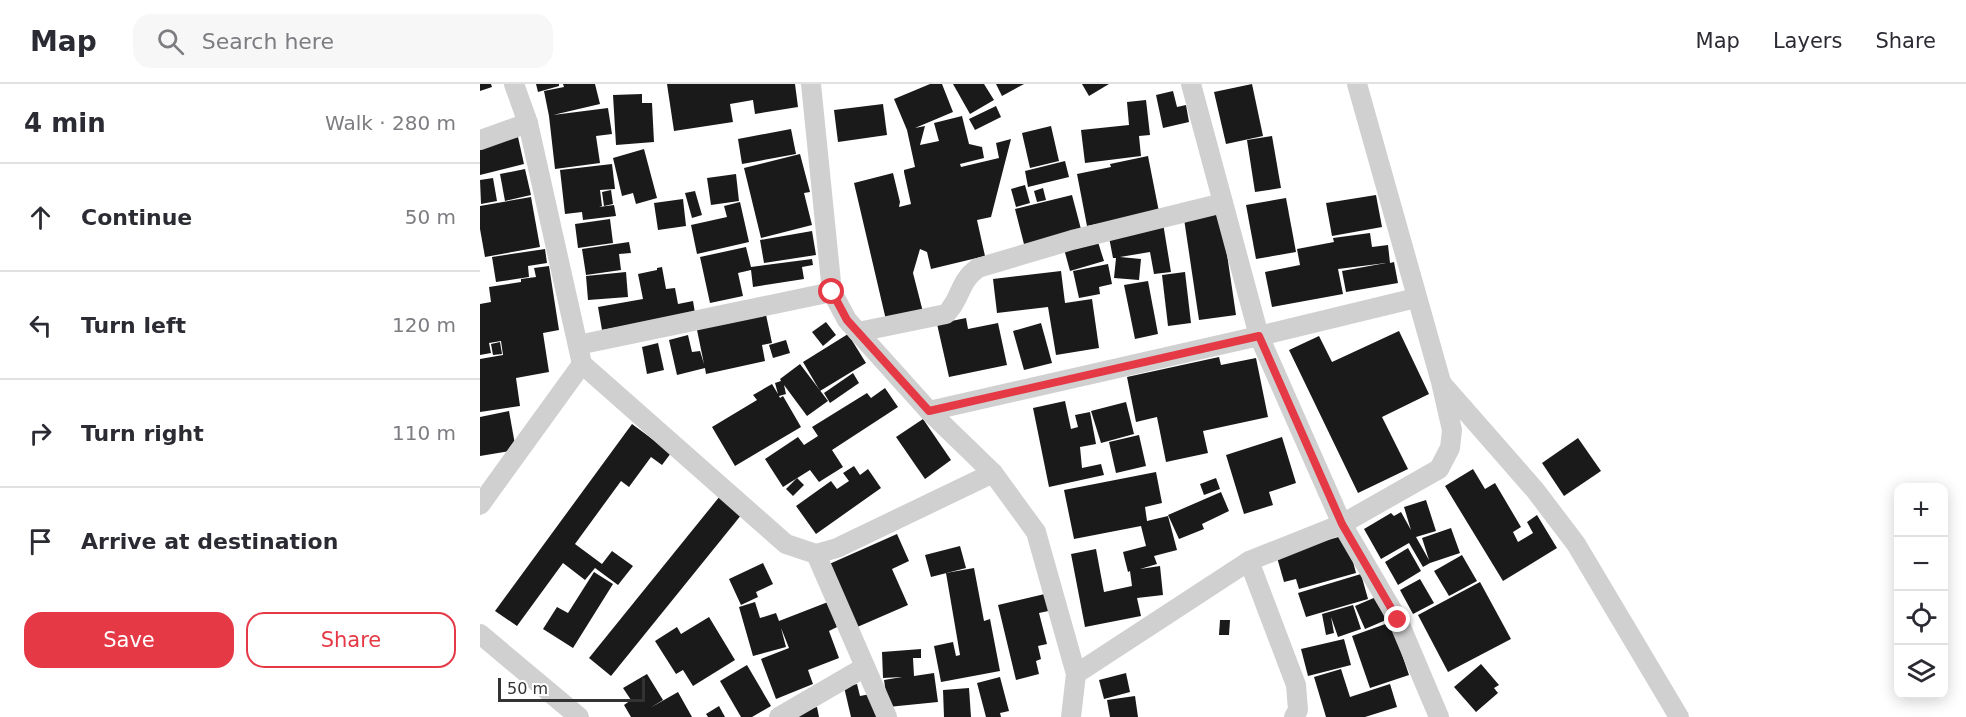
<!DOCTYPE html>
<meta charset="utf-8">
<style>
body{margin:0;font-family:"DejaVu Sans",sans-serif;background:#f7f7f7;color:#2b2b33}
.controls{position:absolute;right:18px;bottom:18px;display:grid;overflow:hidden;border-radius:12px;box-shadow:0 3px 15px #0003}
.controls button{width:54px;height:54px;display:grid;place-items:center;padding:0;border:0;border-bottom:2px solid #e1e1e2;background:#fff;color:#2b2b33;font:30px sans-serif}
.scale{position:absolute;left:18px;bottom:15px;width:147px;box-sizing:border-box;padding-left:6px;border:3px solid #333;border-top:0;font-size:16px;line-height:21px;white-space:nowrap;color:#333;-webkit-text-stroke:4px #fff;paint-order:stroke}
.stop{position:absolute;width:18px;height:18px;margin:-14px;border:4px solid #e63946;border-radius:50%;background:#fff}
.stop.end{background:#e63946;border-color:#fff;box-shadow:0 2px 6px #0008}
.list{margin:0;padding:0;list-style:none}
h2{display:flex;justify-content:space-between;align-items:center;height:78px;margin:0;padding:0 24px;font-size:26px}
h2 small{font-size:20px;font-weight:400;color:#7c7c81}
.list li{display:grid;grid-template-columns:39px 1fr auto;gap:18px;align-items:center;box-sizing:border-box;height:108px;padding:0 24px;border-top:2px solid #e1e1e2}
.list b{display:block;font-size:22px;white-space:nowrap}
.list em{font-size:20px;font-style:normal;color:#7c7c81}
.actions{display:flex;gap:12px;padding:18px 24px}
.actions a{flex:1;padding:14px 0;border:2px solid #e63946;border-radius:18px;text-align:center;font-size:21px;color:#e63946}
.actions .main{background:#e63946;color:#fff}
.icon{flex:none;width:33px;height:33px;fill:none;stroke:currentColor;stroke-width:2;stroke-linecap:round;stroke-linejoin:round}
.map{position:relative;flex:none;width:1486px;height:633px;overflow:hidden}
header{display:flex;align-items:center;gap:36px;box-sizing:border-box;height:84px;padding:0 30px;background:#fff;border-bottom:2px solid #e1e1e2}
header strong{font-size:28px}
nav{display:flex;gap:33px;margin-inline-start:auto;font-size:21px}
.search{width:420px;height:54px;background:#f7f7f7;display:flex;align-items:center;gap:15px;box-sizing:border-box;padding:0 21px;border-radius:18px;color:#7c7c81;font-size:22px}
main{display:flex}
aside{flex:1;background:#fff}
.map>svg:first-child{display:block}
</style>
<header>
<strong>Map</strong>
<div class="search"><svg class="icon" aria-label="search" viewBox="0 0 24 24"><circle cx="10" cy="10" r="6"/><path d="M15 15l6 6"/></svg>Search here</div>
<nav><a>Map</a><a>Layers</a><a>Share</a></nav>
</header>
<main>
<aside>
<h2>4 min<small>Walk · 280 m</small></h2>
<ul class="list">
<li><svg class="icon" aria-label="ahead" viewBox="0 0 24 24"><path d="M12 20V5M6 11l6-6 6 6"/></svg><div><b>Continue</b></div><em>50 m</em></li>
<li><svg class="icon" aria-label="left" viewBox="0 0 24 24"><path d="M17 20v-9H6M10 6l-5 5 5 5"/></svg><div><b>Turn left</b></div><em>120 m</em></li>
<li><svg class="icon" aria-label="right" viewBox="0 0 24 24"><path d="M7 20v-9h11M14 6l5 5-5 5"/></svg><div><b>Turn right</b></div><em>110 m</em></li>
<li><svg class="icon" aria-label="arrive" viewBox="0 0 24 24"><path d="M6 21V4h12l-3 4 3 4H6"/></svg><div><b>Arrive at destination</b></div></li>
</ul>
<div class="actions"><a class="main">Save</a><a>Share</a></div>
</aside>
<div class="map">
<svg width="1486" height="633" viewBox="0 0 1486 633">
<rect width="100%" height="100%" fill="#fff"/>
<g fill="#1a1a1a">
<polygon points="0,0 11,0 12,3 0,7"/>
<polygon points="56,0 79,0 79,2 58,8"/>
<polygon points="83,0 115,0 120,20 73,31 128,24 132,50 116,52 120,79 75,85 69,32 64,7 84,3"/>
<polygon points="187,0 315,0 318,23 275,30 273,16 250,20 253,38 194,47"/>
<polygon points="450,0 462,0 473,28 435,44 445,42 440,61 459,57 454,39 482,32 489,60 502,63 504,74 480,80 481,83 519,74 516,59 531,55 511,133 497,136 505,172 451,185 447,168 440,165 433,189 443,228 406,236 374,99 413,89 420,118 419,123 431,120 424,88 424,86 435,83 427,46 414,15"/>
<polygon points="473,0 504,0 514,16 490,30"/>
<polygon points="516,0 544,0 522,12"/>
<polygon points="602,0 629,0 609,12"/>
<polygon points="772,0 783,52 746,60 734,8"/>
<polygon points="693,7 697,23 706,21 709,38 683,44 676,11"/>
<polygon points="162,10 162,19 172,19 174,58 136,61 133,11"/>
<polygon points="666,16 670,51 659,52 661,72 605,79 601,46 649,41 647,18"/>
<polygon points="403,20 407,51 358,58 354,26"/>
<polygon points="516,22 521,33 495,46 489,35"/>
<polygon points="571,42 579,77 550,84 542,49"/>
<polygon points="311,45 316,70 262,80 258,55"/>
<polygon points="792,52 801,104 775,108 767,56"/>
<polygon points="38,53 44,80 0,91 0,63"/>
<polygon points="164,65 177,114 156,120 153,109 142,112 133,74"/>
<polygon points="320,70 330,108 324,109 332,141 281,154 264,84"/>
<polygon points="668,72 679,128 607,142 597,90 631,83 630,80"/>
<polygon points="585,77 589,93 548,103 545,87"/>
<polygon points="132,80 135,105 120,106 122,122 119,123 134,121 136,132 103,136 102,128 85,130 80,86"/>
<polygon points="45,85 51,111 25,117 20,90"/>
<polygon points="256,90 259,117 231,121 227,94"/>
<polygon points="13,94 17,117 1,120 0,96"/>
<polygon points="545,101 550,119 536,123 531,105"/>
<polygon points="563,104 566,116 557,118 554,107"/>
<polygon points="131,106 133,120 124,122 122,108"/>
<polygon points="215,107 222,131 212,134 205,109"/>
<polygon points="592,111 602,149 545,164 535,125"/>
<polygon points="896,111 902,143 852,152 846,119"/>
<polygon points="51,113 60,163 5,173 0,145 0,122"/>
<polygon points="806,114 816,168 776,175 766,121"/>
<polygon points="203,115 206,142 178,146 174,119"/>
<polygon points="260,118 269,158 217,170 211,141 247,133 244,122"/>
<polygon points="740,123 756,231 719,236 703,128"/>
<polygon points="130,135 133,159 98,164 95,140"/>
<polygon points="683,139 691,188 674,190 670,168 640,173 661,175 659,196 634,194 636,174 633,174 628,148"/>
<polygon points="332,147 336,171 284,179 280,156"/>
<polygon points="890,149 892,163 908,161 910,179 914,178 918,199 866,208 862,187 906,179 858,185 863,210 792,223 785,188 820,181 817,165 854,158 853,154"/>
<polygon points="617,155 624,177 590,187 584,165"/>
<polygon points="149,158 151,169 139,170 141,186 106,191 102,165"/>
<polygon points="266,163 271,183 332,175 333,181 322,183 324,195 273,203 271,186 258,189 263,212 230,219 220,173"/>
<polygon points="65,165 67,179 48,182 49,193 16,198 12,173"/>
<polygon points="628,180 632,200 619,203 620,210 599,214 593,187"/>
<polygon points="69,182 79,246 63,249 69,288 36,294 40,322 0,328 0,275 23,271 21,257 9,259 11,269 0,271 0,220 11,218 9,203 41,198 41,195 56,193 54,184"/>
<polygon points="182,183 186,205 195,204 198,220 213,217 215,229 122,246 118,223 163,215 158,190 177,186 177,184"/>
<polygon points="581,187 585,219 612,215 619,264 576,271 568,223 517,229 513,195"/>
<polygon points="146,188 148,213 108,216 106,192"/>
<polygon points="705,188 711,239 688,242 682,191"/>
<polygon points="668,197 678,250 655,255 644,201"/>
<polygon points="285,226 292,259 282,261 285,277 226,290 225,284 197,291 189,256 208,251 212,268 220,267 224,280 216,241"/>
<polygon points="486,234 488,245 518,239 527,281 469,293 457,240"/>
<polygon points="346,238 356,251 343,262 332,248"/>
<polygon points="561,239 572,279 544,286 533,247"/>
<polygon points="919,247 949,310 902,333 928,385 878,409 809,266 839,252 852,278"/>
<polygon points="368,250 386,279 340,307 323,278"/>
<polygon points="306,256 310,269 293,274 289,261"/>
<polygon points="20,258 22,270 13,271 11,260"/>
<polygon points="178,259 184,286 167,290 162,263"/>
<polygon points="739,273 741,281 776,274 788,333 723,347 728,369 686,378 677,333 656,338 647,293"/>
<polygon points="320,280 348,317 327,332 304,301 306,310 299,312 300,314 303,312 321,343 255,382 232,343 277,316 273,311 292,300 298,310 295,299 301,297 300,295"/>
<polygon points="373,289 379,299 350,319 344,309"/>
<polygon points="405,304 418,323 352,366 363,383 339,398 330,386 303,403 285,375 318,353 324,361 338,352 332,343 387,309 391,314"/>
<polygon points="585,317 591,345 598,343 595,331 610,328 616,360 600,363 602,384 621,380 624,391 569,403 553,324"/>
<polygon points="646,318 654,350 621,359 611,327"/>
<polygon points="29,327 36,366 0,372 0,333"/>
<polygon points="443,335 471,376 445,395 416,353"/>
<polygon points="152,340 191,369 182,381 171,373 149,403 141,397 95,460 122,480 132,467 153,482 138,501 115,484 105,496 83,479 37,542 15,527"/>
<polygon points="659,351 666,382 636,389 629,358"/>
<polygon points="802,353 816,399 789,408 793,421 764,430 746,371"/>
<polygon points="1098,354 1121,387 1084,412 1062,379"/>
<polygon points="374,382 380,391 388,385 401,404 336,450 316,422 351,397 357,405 369,397 363,389"/>
<polygon points="993,385 1005,405 1015,399 1041,443 1033,448 1038,458 1053,449 1047,438 1057,431 1077,464 1023,497 965,402"/>
<polygon points="676,388 682,419 665,423 667,437 688,432 697,466 674,472 677,480 660,485 680,482 683,511 657,514 661,532 605,543 591,470 616,465 624,508 652,502 650,487 648,488 643,468 666,462 661,442 594,455 584,406"/>
<polygon points="317,394 324,401 313,412 306,405"/>
<polygon points="736,394 740,405 724,411 720,400"/>
<polygon points="741,408 749,427 722,440 724,445 699,455 688,431"/>
<polygon points="240,412 262,430 131,592 109,574"/>
<polygon points="946,416 956,447 936,453 949,476 942,454 971,444 980,469 950,479 943,483 929,459 901,475 884,445 911,429 914,432 921,428 931,446 924,423"/>
<polygon points="417,450 429,477 412,485 428,521 375,544 347,481"/>
<polygon points="866,451 876,489 819,505 816,495 804,498 796,470"/>
<polygon points="480,462 486,484 451,493 445,471"/>
<polygon points="928,464 941,487 918,501 905,478"/>
<polygon points="982,471 997,497 969,512 954,487"/>
<polygon points="283,479 293,500 276,508 278,513 261,521 249,495"/>
<polygon points="494,484 504,537 510,535 520,587 461,598 454,562 473,558 476,572 480,571 466,489"/>
<polygon points="114,488 133,500 93,564 63,545 77,523 88,529"/>
<polygon points="881,490 888,515 826,533 818,509"/>
<polygon points="940,495 954,519 933,530 920,506"/>
<polygon points="1000,498 1031,555 968,588 938,531"/>
<polygon points="569,509 573,526 559,529 567,560 558,562 561,575 556,577 559,590 536,596 518,521"/>
<polygon points="896,513 906,536 885,545 875,522"/>
<polygon points="275,518 280,534 296,529 299,537 348,518 357,543 349,547 359,574 328,586 333,600 296,615 281,575 309,564 301,544 306,563 273,572 259,523"/>
<polygon points="873,521 881,545 858,553 851,533 854,549 846,551 842,530"/>
<polygon points="229,533 255,576 213,602 203,586 196,590 175,557 197,543 201,550"/>
<polygon points="740,536 750,536 749,551 739,551"/>
<polygon points="911,538 929,591 890,604 872,552"/>
<polygon points="864,555 871,581 828,592 821,565"/>
<polygon points="441,565 441,574 433,574 434,592 454,589 458,618 408,623 404,596 422,593 403,594 402,568"/>
<polygon points="1001,580 1019,601 1014,604 1018,609 996,628 974,603"/>
<polygon points="267,581 291,622 272,633 261,633 240,597"/>
<polygon points="861,585 870,613 910,600 917,623 885,633 846,633 834,593"/>
<polygon points="646,589 650,608 624,615 619,596"/>
<polygon points="167,590 183,616 170,624 198,608 212,633 151,633 144,621 151,616 143,604"/>
<polygon points="520,593 529,627 520,629 521,633 506,633 497,599"/>
<polygon points="377,600 380,612 396,609 402,633 371,633 364,603"/>
<polygon points="489,604 491,633 464,633 463,606"/>
<polygon points="655,612 658,633 630,633 627,616"/>
<polygon points="239,622 245,633 228,633 226,630"/>
<polygon points="337,623 339,633 303,633 302,630"/>
</g>
<g fill="none" stroke-linecap="round" stroke-linejoin="round">
<g stroke="#d0d0d0" stroke-width="20">
<polyline points="34,0 48,39 102,280 306,460 336,470 357,464 513,389"/>
<polyline points="331,0 352,208 367,236 449,327 513,389 556,448 596,590 591,633"/>
<polyline points="711,0 779,252 862,440 918,536 959,633"/>
<polyline points="0,56 48,39"/>
<path d="M378 248 466 230C482 214 478 198 498 184L592 156 743 119"/>
<polyline points="98,261 352,208"/>
<polyline points="963,301 1055,406 1096,460 1199,633"/>
<polyline points="449,327 779,252 936,214"/>
<polyline points="0,421 102,280"/>
<polyline points="336,470 407,633"/>
<polyline points="769,477 816,601 818,626 814,633"/>
<polyline points="0,550 99,633"/>
<polyline points="596,590 769,477 862,440 959,385 970,364 972,346 961,298 877,0"/>
<polyline points="299,633 385,583"/>
</g>
</g>
<g fill="none" stroke-linecap="round" stroke-linejoin="round">
<polyline stroke="#e63946" stroke-width="8" points="352,208 367,236 449,327 779,252 862,440 918,536"/>
</g>
</svg>
<div class="controls">
<button>+</button>
<button>−</button>
<button><svg class="icon" aria-label="locate" viewBox="0 0 24 24"><circle cx="12" cy="12" r="6"/><path d="M12 2v4M12 18v4M2 12h4M18 12h4"/></svg></button>
<button><svg class="icon" aria-label="layers" viewBox="0 0 24 24"><path d="M12 4l9 5-9 5-9-5zM3 14l9 5 9-5"/></svg></button>
</div>
<div class="scale">50 m</div>
<div class="stop" style="left:352px;top:208px"></div>
<div class="stop end" style="left:918px;top:536px"></div>
</div>
</main>
